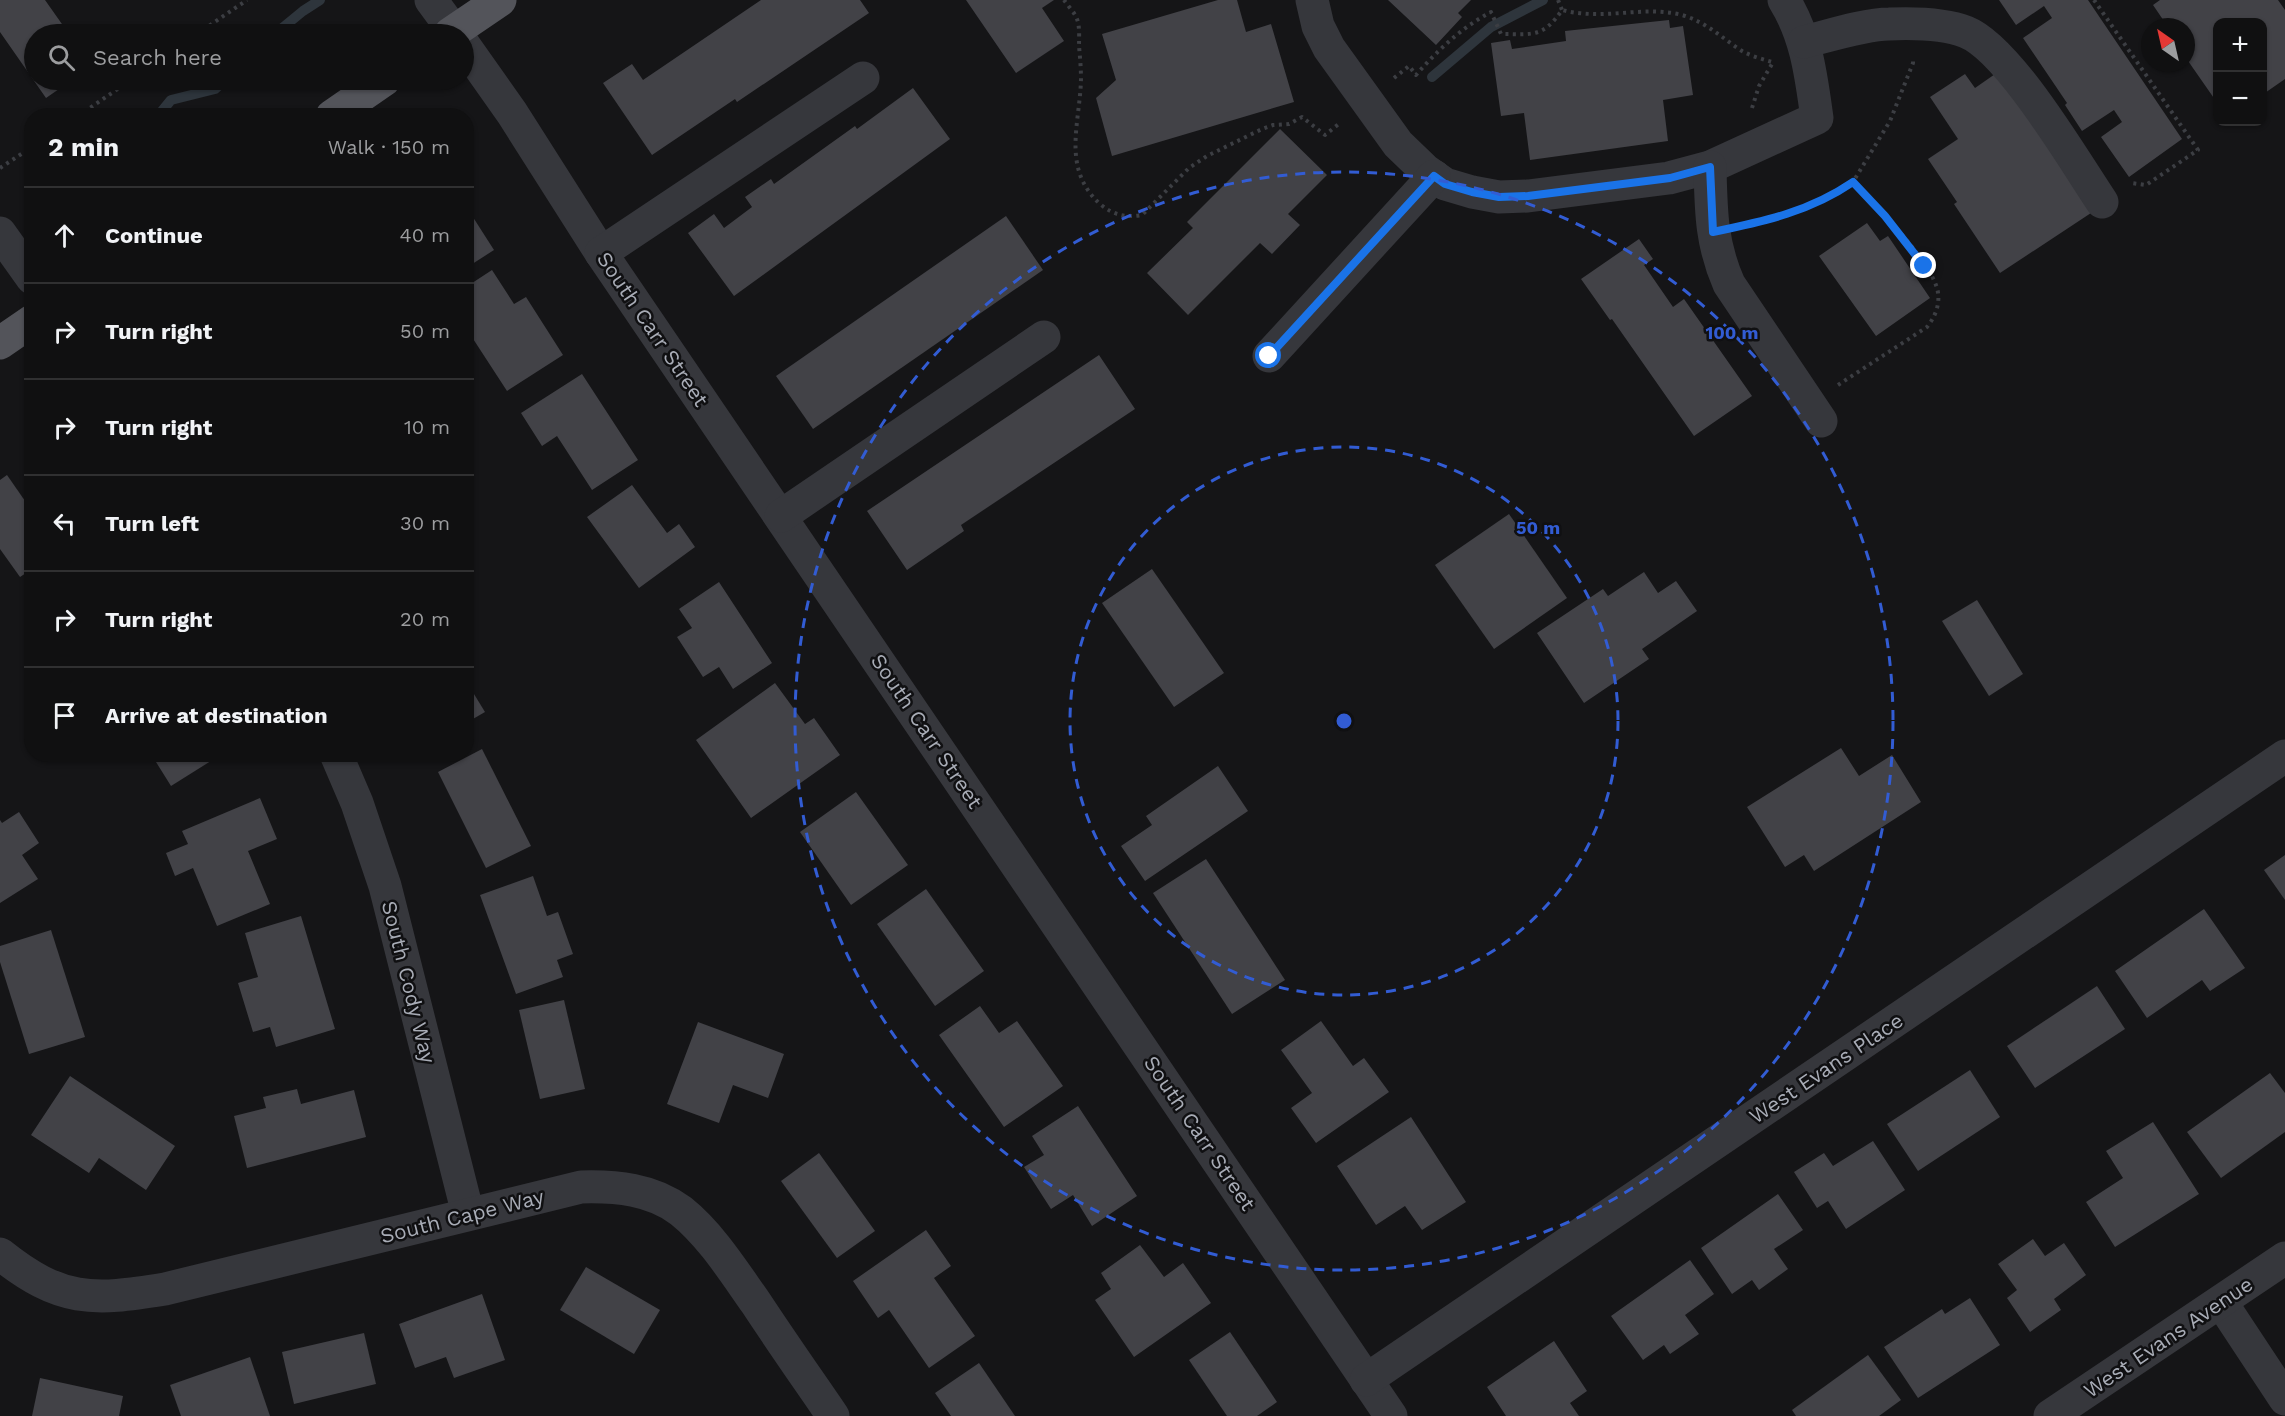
<!DOCTYPE html>
<meta charset="utf-8">
<style>
body{margin:0;font-family:"Work Sans",sans-serif;background:#1e1e1f;color:#f1f3f6}
.controls{position:absolute;right:18px;top:18px;display:grid;overflow:hidden;border-radius:12px;box-shadow:0 2px 4px #0004}
.controls button{width:54px;height:54px;display:grid;place-items:center;padding:0;border:0;border-bottom:2px solid #303031;background:#101011;color:#f1f3f6;font:30px sans-serif}
.compass{position:absolute;left:2141px;top:18px;width:54px;height:54px;border-radius:50%;background:#101011;box-shadow:0 2px 4px #0004;rotate:326deg}
.stop{position:absolute;width:18px;height:18px;margin:-14px;border:4px solid #1a73e8;border-radius:50%;background:#fff}
.stop.end{background:#1a73e8;border-color:#fff;box-shadow:0 2px 6px #0008}
.list{margin:0;padding:0;list-style:none}
h2{display:flex;justify-content:space-between;align-items:center;height:78px;margin:0;padding:0 24px;font-size:26px}
h2 small{font-size:20px;font-weight:400;color:#9c9d9f}
.list li{display:grid;grid-template-columns:39px 1fr auto;gap:18px;align-items:center;box-sizing:border-box;height:96px;padding:0 24px;border-top:2px solid #303031}
.list b{display:block;font-size:22px;white-space:nowrap}
.list em{font-size:20px;font-style:normal;color:#9c9d9f}
.icon{flex:none;width:33px;height:33px;fill:none;stroke:currentColor;stroke-width:2;stroke-linecap:round;stroke-linejoin:round}
.map{position:relative;flex:none;width:2285px;height:1416px;overflow:hidden}
.search{position:absolute;background:#101011;box-shadow:0 2px 4px #0004;left:24px;top:24px;width:450px;height:66px;display:flex;align-items:center;gap:15px;box-sizing:border-box;padding:0 21px;border-radius:33px;color:#9c9d9f;font-size:22px}
.panel{position:absolute;background:#101011;box-shadow:0 2px 4px #0004;left:24px;top:108px;width:450px;height:654px;border-radius:24px}
.map>svg:first-child{display:block}
</style>
<div class="map">
<svg width="2285" height="1416" viewBox="0 0 2285 1416">
<rect width="100%" height="100%" fill="#151517"/>
<g fill="none" stroke-linecap="round" stroke-linejoin="round">
<g stroke="#2e353c" stroke-width="10">
<polyline points="275,34 303,11 320,0"/>
<polyline points="1432,77 1491,27 1543,0"/>
<polyline points="158,116 171,100 215,89 225,80"/>
<polyline points="31,195 32,195"/>
</g>
</g>
<g fill="#424247">
<polygon points="0,0 45,0 69,34 34,34 34,80 72,80 46,98 0,32"/>
<polygon points="761,0 860,0 869,13 737,102 735,99 652,155 603,83 632,64 643,80"/>
<polygon points="966,0 1054,0 1042,8 1064,41 1016,73"/>
<polygon points="1218,0 1237,0 1246,32 1271,24 1294,102 1112,156 1096,98 1116,80 1102,34"/>
<polygon points="1388,0 1471,0 1458,13 1462,17 1436,45"/>
<polygon points="1999,0 2088,0 2182,139 2129,177 2101,137 2122,122 2114,110 2082,131 2065,105 2067,103 2023,38 2052,18 2044,6 2016,25"/>
<polygon points="2160,0 2278,0 2285,10 2285,79 2262,95 2262,22 2218,22 2218,104 2186,58 2186,27 2168,27 2153,5"/>
<polygon points="1669,20 1670,28 1683,26 1693,95 1663,100 1668,141 1530,160 1524,113 1501,116 1491,43 1510,40 1512,49 1566,41 1565,31"/>
<polygon points="1998,72 2091,213 2000,273 1954,204 1957,202 1928,159 1958,139 1930,97 1965,74 1975,88"/>
<polygon points="913,88 950,139 734,296 688,233 714,214 724,228 752,207 745,197 771,179 774,184 855,126 857,129"/>
<polygon points="1280,129 1327,175 1288,214 1300,225 1272,254 1260,243 1188,315 1147,273 1193,228 1187,222"/>
<polygon points="469,211 494,250 466,268 466,213"/>
<polygon points="1006,216 1043,270 813,429 776,376"/>
<polygon points="1867,223 1880,241 1888,236 1930,298 1876,336 1819,256"/>
<polygon points="1639,239 1653,259 1644,265 1673,307 1684,299 1752,396 1694,436 1612,319 1610,320 1581,279"/>
<polygon points="492,270 514,304 526,297 563,355 507,391 466,328 466,287"/>
<polygon points="1099,355 1135,409 961,525 964,531 907,570 867,511"/>
<polygon points="582,374 638,460 592,490 557,436 542,446 521,413"/>
<polygon points="7,475 32,511 32,569 20,577 0,549 0,480"/>
<polygon points="632,485 667,533 679,524 695,547 639,588 587,517"/>
<polygon points="1509,514 1567,598 1494,649 1435,565"/>
<polygon points="1152,569 1224,673 1174,707 1102,603"/>
<polygon points="1644,572 1658,593 1676,581 1697,611 1642,649 1649,659 1584,703 1537,633 1603,589 1608,596"/>
<polygon points="719,582 772,663 733,689 719,667 703,677 677,637 692,628 679,609"/>
<polygon points="1977,600 2023,674 1989,696 1942,621"/>
<polygon points="466,681 485,712 466,723"/>
<polygon points="775,683 805,724 814,718 840,755 751,818 696,740"/>
<polygon points="1841,748 1859,776 1892,755 1921,802 1814,871 1804,855 1785,867 1747,807"/>
<polygon points="482,749 531,846 486,868 438,772"/>
<polygon points="151,754 222,754 171,786"/>
<polygon points="1218,766 1248,811 1145,881 1121,846 1152,825 1146,816"/>
<polygon points="856,792 908,865 851,905 800,832"/>
<polygon points="260,798 277,839 248,851 270,904 217,926 193,868 175,876 166,853 188,844 182,831"/>
<polygon points="19,812 39,843 22,855 38,879 0,903 0,820 2,823"/>
<polygon points="2285,855 2285,900 2264,870"/>
<polygon points="1206,859 1285,980 1232,1014 1153,893"/>
<polygon points="533,876 547,916 558,912 573,954 557,960 563,977 516,994 480,895"/>
<polygon points="926,889 984,971 935,1006 877,924"/>
<polygon points="2204,909 2245,968 2210,991 2202,980 2147,1018 2115,971"/>
<polygon points="301,916 335,1029 276,1047 270,1027 253,1032 238,983 258,977 245,933"/>
<polygon points="51,930 85,1037 29,1054 0,962 0,946"/>
<polygon points="2097,986 2125,1029 2035,1088 2007,1046"/>
<polygon points="564,1000 585,1089 540,1099 519,1010"/>
<polygon points="980,1006 999,1033 1017,1021 1063,1086 1004,1127 939,1035"/>
<polygon points="1321,1021 1353,1066 1364,1058 1389,1092 1316,1143 1291,1108 1312,1093 1281,1050"/>
<polygon points="698,1022 784,1054 768,1098 733,1085 719,1123 667,1104"/>
<polygon points="1970,1070 2000,1117 1918,1171 1887,1124"/>
<polygon points="2270,1073 2285,1093 2285,1132 2221,1178 2187,1132"/>
<polygon points="70,1076 175,1146 146,1190 99,1158 89,1173 31,1135"/>
<polygon points="297,1089 301,1104 354,1090 366,1137 247,1168 234,1116 266,1108 263,1097"/>
<polygon points="1078,1106 1137,1196 1092,1226 1073,1195 1051,1209 1024,1167 1044,1155 1032,1136"/>
<polygon points="1411,1117 1466,1202 1422,1230 1405,1206 1376,1225 1337,1166"/>
<polygon points="2153,1122 2199,1194 2115,1247 2086,1202 2123,1178 2106,1151"/>
<polygon points="1873,1141 1905,1190 1846,1229 1828,1201 1817,1208 1794,1172 1824,1153 1833,1166"/>
<polygon points="819,1153 875,1231 837,1258 781,1181"/>
<polygon points="1778,1194 1803,1230 1774,1249 1788,1269 1759,1290 1752,1280 1732,1294 1701,1248"/>
<polygon points="926,1230 951,1266 934,1278 975,1336 929,1368 889,1310 878,1318 853,1281"/>
<polygon points="2033,1239 2045,1256 2064,1243 2086,1275 2054,1299 2061,1310 2030,1332 2007,1298 2017,1290 1998,1264"/>
<polygon points="1140,1245 1164,1277 1183,1263 1211,1303 1134,1357 1095,1300 1111,1289 1101,1273"/>
<polygon points="1690,1260 1714,1294 1685,1315 1699,1334 1670,1354 1664,1345 1643,1360 1611,1316"/>
<polygon points="586,1267 660,1310 634,1354 560,1310"/>
<polygon points="482,1294 505,1360 454,1378 446,1357 415,1368 399,1324"/>
<polygon points="1970,1298 2000,1345 1918,1398 1884,1347 1942,1309 1945,1314"/>
<polygon points="1230,1332 1277,1402 1257,1416 1227,1416 1189,1360"/>
<polygon points="364,1333 376,1384 294,1404 282,1352"/>
<polygon points="1554,1341 1587,1391 1570,1403 1579,1416 1506,1416 1487,1387"/>
<polygon points="1868,1355 1901,1400 1879,1416 1796,1416 1792,1410"/>
<polygon points="250,1357 270,1416 181,1416 170,1385"/>
<polygon points="979,1363 1015,1416 951,1416 935,1393"/>
<polygon points="40,1378 123,1396 119,1416 32,1416"/>
</g>
<g fill="none" stroke-linecap="round" stroke-linejoin="round">
<g stroke="#3c3e43" stroke-width="4" stroke-dasharray="3 4.5" stroke-linecap="butt">
<path d="M1064 0C1068 6 1075 13 1077 19 1080 27 1079 38 1079 46 1080 57 1081 68 1081 79 1080 124 1061 168 1100 204 1113 215 1126 218 1142 215L1189 168 1207 156 1262 129 1273 125 1289 124 1302 117 1325 135 1340 123"/>
<polyline points="1558,0 1562,10"/>
<polyline points="2094,0 2198,150 2146,185 2131,183"/>
<polyline points="197,34 247,0"/>
<path d="M1394 78 1409 66 1416 75C1437 51 1462 27 1491 12L1501 34C1533 34 1543 38 1562 10 1604 21 1643 5 1682 15 1706 22 1722 38 1742 51 1751 56 1762 59 1772 62"/>
<polyline points="1752,108 1759,86 1772,64"/>
<polyline points="78,116 131,80"/>
<polyline points="0,168 32,147"/>
<polyline points="1747,225 1767,221 1829,198 1853,182 1890,121 1913,63 1913,59"/>
<path d="M1838 385 1927 327C1936 316 1941 302 1937 288 1928 258 1876 206 1853 182"/>
</g>
<g stroke="#36373c" stroke-width="33">
<polyline points="431,0 456,34"/>
<path d="M1312 0 1318 26 1329 48 1398 144 1425 170 1445 184 1472 192 1499 197 1528 196 1669 178 1710 167 1817 118C1811 76 1807 37 1784 0"/>
<path d="M1804 42C1828 36 1866 24 1889 24 1913 23 1943 23 1966 32 2009 49 2075 162 2102 202"/>
<polyline points="464,45 512,113 601,253 1391,1416"/>
<path d="M1710 167C1711 211 1711 243 1729 284L1821 421"/>
<polyline points="0,233 32,278"/>
<polyline points="601,253 863,78"/>
<polyline points="1269,356 1434,176"/>
<polyline points="781,516 1044,337"/>
<polyline points="336,754 357,803 385,886 468,1214"/>
<path d="M0 1254C60 1302 92 1301 165 1289L581 1187C616 1186 652 1189 681 1211 711 1235 734 1272 756 1303 781 1341 807 1378 833 1416"/>
<polyline points="2221,1302 2285,1399"/>
<polyline points="1366,1380 2285,756"/>
<polyline points="2050,1416 2285,1258"/>
</g>
<g stroke="#53545a" stroke-width="33">
<polyline points="450,34 500,0"/>
<polyline points="332,116 384,80"/>
<polyline points="0,343 32,321"/>
</g>
</g>
<g fill="none" stroke-linecap="round" stroke-linejoin="round">
<path stroke="#1a73e8" stroke-width="8" d="M1269 356 1434 176 1445 184 1472 192 1499 197 1528 196 1670 178 1710 167 1713 232C1765 221 1809 212 1853 182L1885 216 1924 266"/>
</g>
<g fill="none" stroke="#325cd3" stroke-width="3" stroke-dasharray="10 8">
<circle cx="1344" cy="721" r="274"/>
<circle cx="1344" cy="721" r="549"/>
</g>
<g text-anchor="middle" dominant-baseline="central" stroke-width="5" stroke-linejoin="round" paint-order="stroke">
<g font-size="21" fill="#a8acb6" stroke="#101012">
<text transform="translate(653 329) rotate(56)">South Carr Street</text>
<text transform="translate(927 731) rotate(56)">South Carr Street</text>
<text transform="translate(409 982) rotate(76)">South Cody Way</text>
<text transform="translate(1826 1068) rotate(-34)">West Evans Place</text>
<text transform="translate(1200 1133) rotate(56)">South Carr Street</text>
<text transform="translate(462 1216) rotate(-14)">South Cape Way</text>
<text transform="translate(2168 1337) rotate(-34)">West Evans Avenue</text>
</g>
</g>
<circle cx="1344" cy="721" r="9" fill="#325cd3" stroke="#101012" stroke-width="3"/>
<g font-size="18" text-anchor="middle" font-weight="bold" fill="#325cd3" stroke="#101012" stroke-width="5" stroke-linejoin="round" paint-order="stroke">
<text x="1732" y="339">100 m</text>
<text x="1538" y="534">50 m</text>
</g>
</svg>
<div class="controls">
<button>+</button>
<button>−</button>
</div>
<svg class="compass" viewBox="-18 -18 36 36"><path d="M0-13l5 13h-10z" fill="#e53935"/><path d="M0 13l5-13h-10z" fill="#9c9d9f"/></svg>
<div class="stop" style="left:1269px;top:356px"></div>
<div class="stop end" style="left:1924px;top:266px"></div>
<div class="search"><svg class="icon" aria-label="search" viewBox="0 0 24 24"><circle cx="10" cy="10" r="6"/><path d="M15 15l6 6"/></svg>Search here</div>
<section class="panel">
<h2>2 min<small>Walk · 150 m</small></h2>
<ul class="list">
<li><svg class="icon" aria-label="ahead" viewBox="0 0 24 24"><path d="M12 20V5M6 11l6-6 6 6"/></svg><div><b>Continue</b></div><em>40 m</em></li>
<li><svg class="icon" aria-label="right" viewBox="0 0 24 24"><path d="M7 20v-9h11M14 6l5 5-5 5"/></svg><div><b>Turn right</b></div><em>50 m</em></li>
<li><svg class="icon" aria-label="right" viewBox="0 0 24 24"><path d="M7 20v-9h11M14 6l5 5-5 5"/></svg><div><b>Turn right</b></div><em>10 m</em></li>
<li><svg class="icon" aria-label="left" viewBox="0 0 24 24"><path d="M17 20v-9H6M10 6l-5 5 5 5"/></svg><div><b>Turn left</b></div><em>30 m</em></li>
<li><svg class="icon" aria-label="right" viewBox="0 0 24 24"><path d="M7 20v-9h11M14 6l5 5-5 5"/></svg><div><b>Turn right</b></div><em>20 m</em></li>
<li><svg class="icon" aria-label="arrive" viewBox="0 0 24 24"><path d="M6 21V4h12l-3 4 3 4H6"/></svg><div><b>Arrive at destination</b></div></li>
</ul>
</section>
</div>
